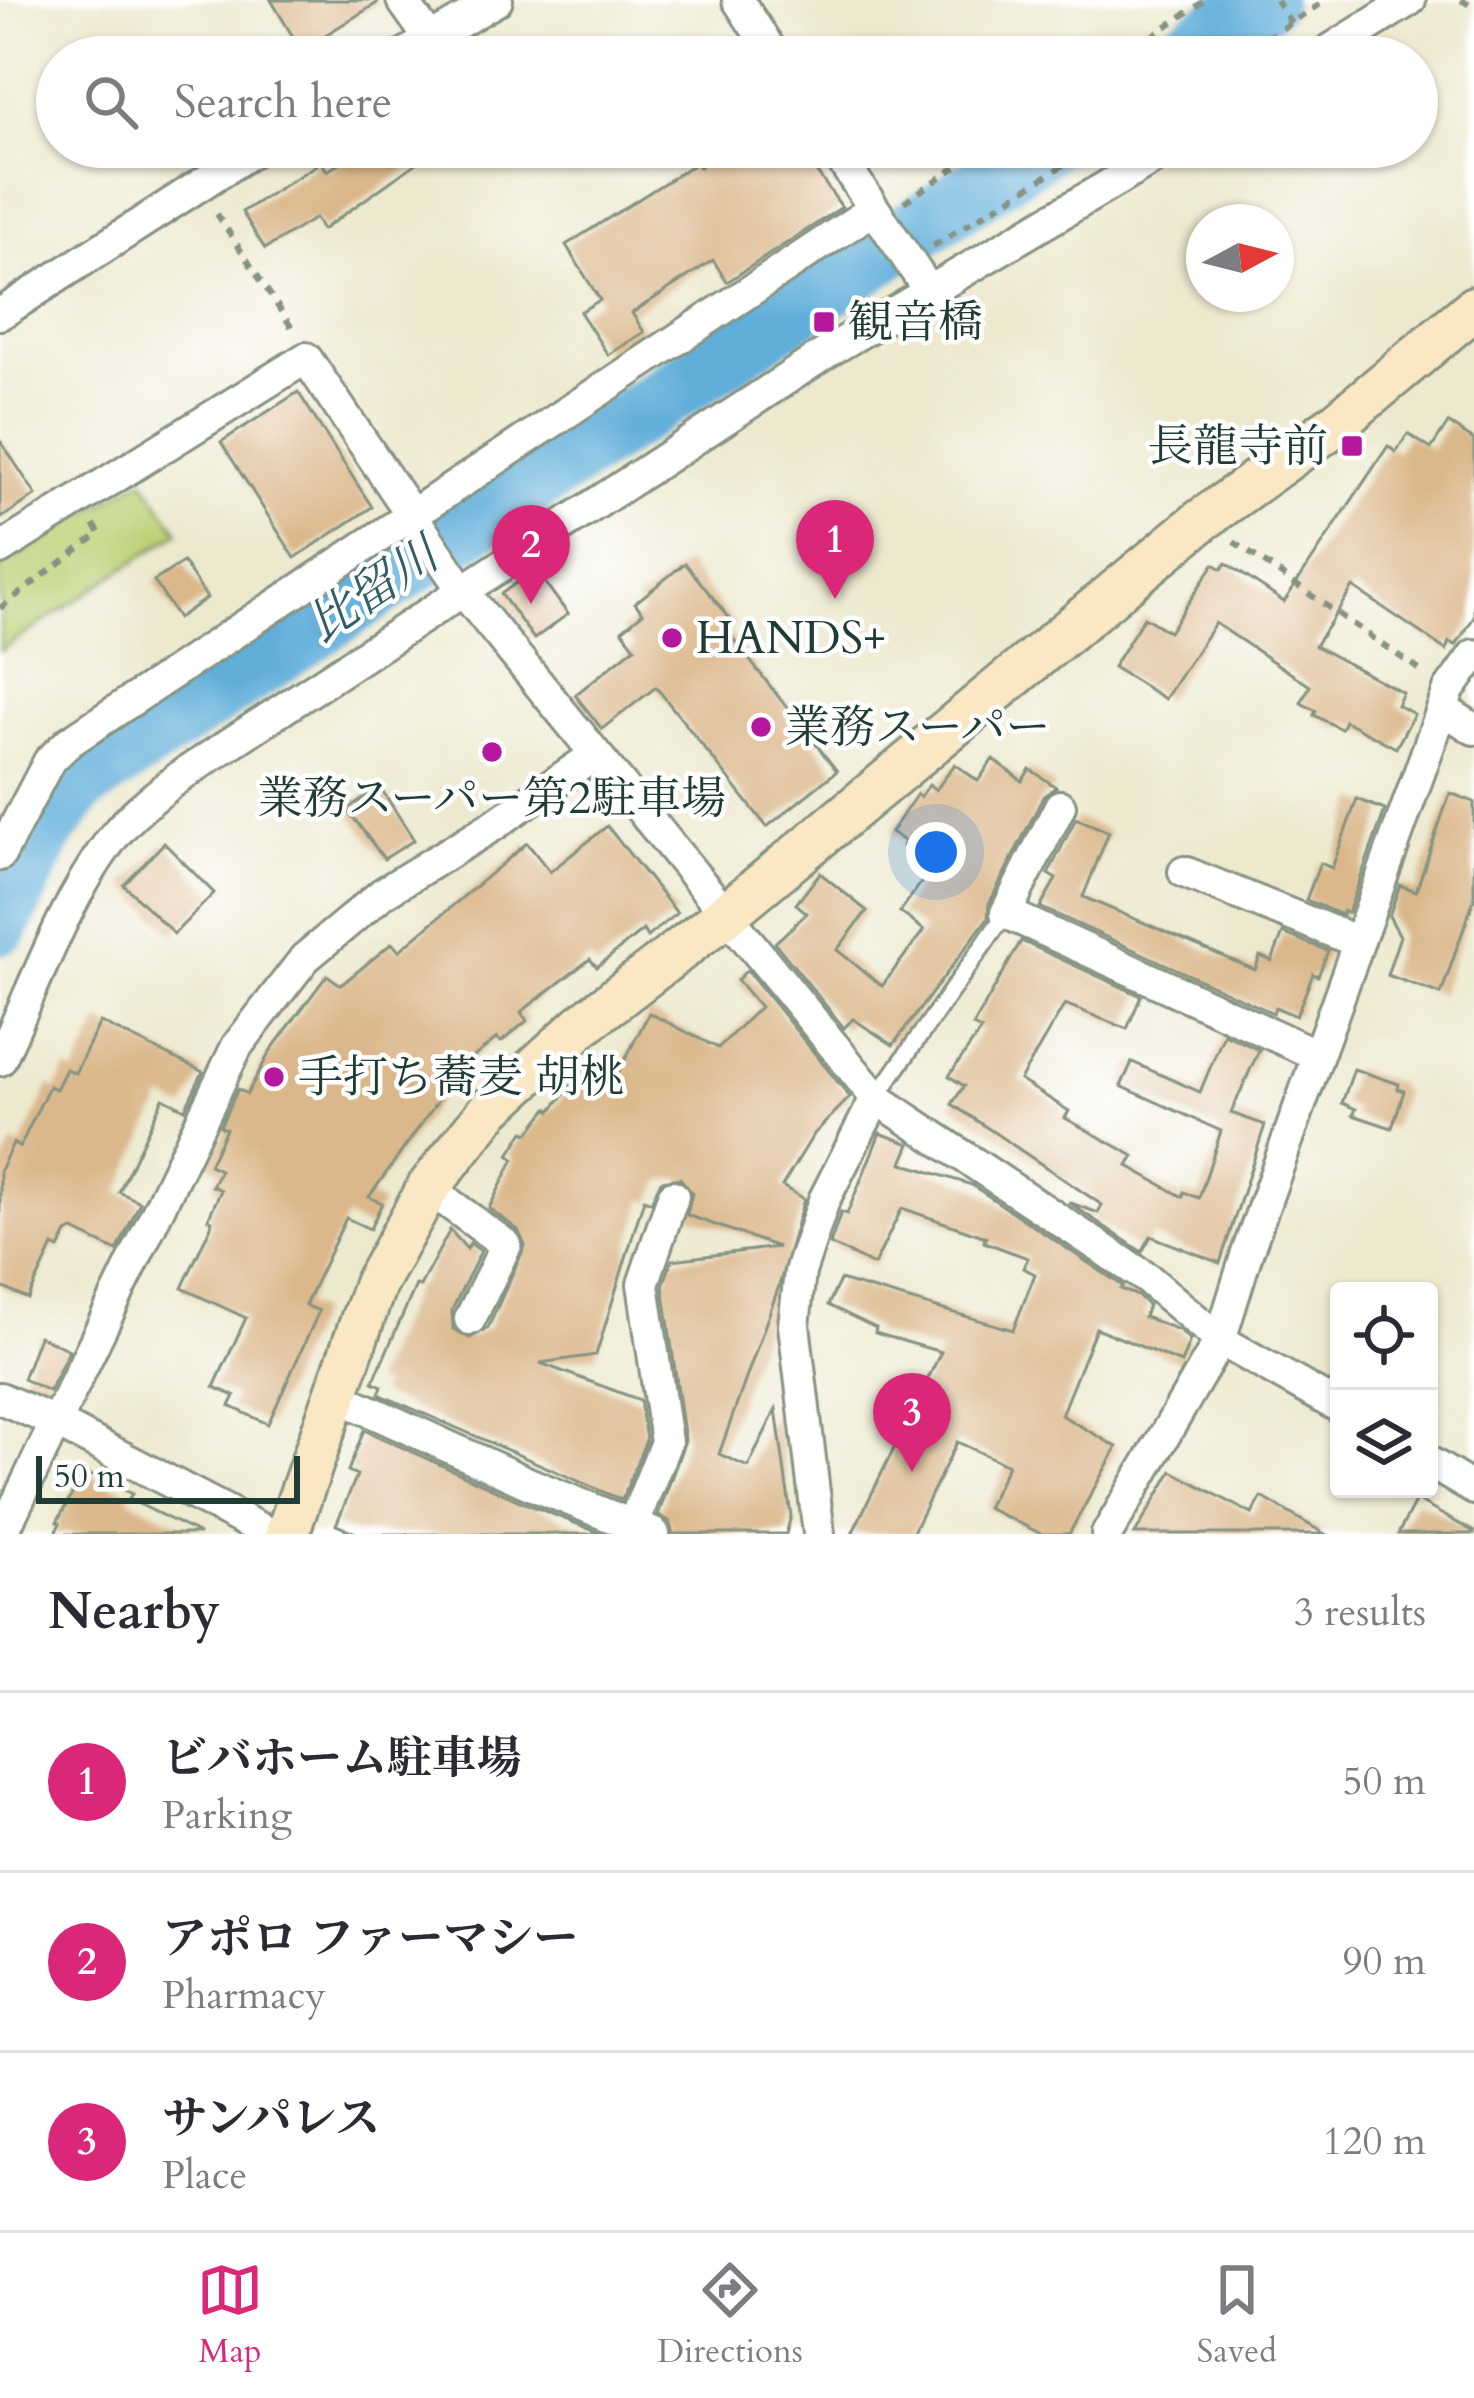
<!DOCTYPE html>
<meta charset="utf-8">
<style>
body{margin:0;font-family:Cardo,"Noto Serif JP",serif;background:#f7f7f7;color:#2b2b33}
.controls{position:absolute;right:36px;bottom:36px;display:grid;overflow:hidden;border-radius:12px;box-shadow:0 3px 9px #0004}
.controls button{width:108px;height:108px;display:grid;place-items:center;padding:0;border:0;border-bottom:3px solid #e1e1e2;background:#fff;color:#2b2b33;font:60px sans-serif}
.compass{position:absolute;left:1186px;top:204px;width:108px;height:108px;border-radius:50%;background:#fff;box-shadow:0 3px 9px #0004;rotate:83deg}
.scale{position:absolute;left:36px;bottom:30px;width:264px;box-sizing:border-box;padding-left:12px;border:6px solid #1f3d34;border-top:0;font-size:33px;line-height:42px;white-space:nowrap;color:#1f3d34;-webkit-text-stroke:9px #fff;paint-order:stroke}
.you{position:absolute;left:936px;top:852px;width:42px;height:42px;margin:-30px;border:9px solid #fff;border-radius:50%;background:#1a73e8;box-shadow:0 0 0 18px #1a73e833}
.badge{display:grid;place-items:center;width:78px;height:78px;border-radius:50%;background:#db2777;color:#fff;font-size:39px;font-weight:700}
.pin{position:absolute;translate:-50% -99px;filter:drop-shadow(0 3px 6px #0008)}
.pin::after{content:'';position:absolute;top:63px;width:42px;height:36px;background:inherit;clip-path:polygon(0 0,100% 0,50% 100%)}
.list{margin:0;padding:0;list-style:none}
h2{display:flex;justify-content:space-between;align-items:center;height:156px;margin:0;padding:0 48px;font-size:51px}
h2 small{font-size:39px;font-weight:400;color:#7c7c81}
.list li{display:grid;grid-template-columns:78px 1fr auto;gap:36px;align-items:center;box-sizing:border-box;height:180px;padding:0 48px;border-top:3px solid #e1e1e2}
.list b{display:block;font-size:45px;white-space:nowrap}
.list p{margin:0;font-size:39px;white-space:nowrap;color:#7c7c81}
.list em{font-size:39px;font-style:normal;color:#7c7c81}
.icon{flex:none;width:66px;height:66px;fill:none;stroke:currentColor;stroke-width:2;stroke-linecap:round;stroke-linejoin:round}
.map{position:relative;flex:none;width:1474px;height:1534px;overflow:hidden}
.search{position:absolute;background:#fff;box-shadow:0 3px 9px #0004;left:36px;right:36px;top:36px;height:132px;display:flex;align-items:center;gap:30px;box-sizing:border-box;padding:0 42px;border-radius:66px;color:#7c7c81;font-size:45px}
.sheet{height:696px;background:#fff}
nav{display:flex;justify-content:space-around;align-items:center;box-sizing:border-box;height:168px;border-top:3px solid #e1e1e2;background:#fff;font-size:33px;color:#7c7c81}
nav a{display:grid;justify-items:center;gap:6px}
nav .on{color:#db2777}
.map>svg:first-child{display:block}
</style>
<div class="map">
<svg width="1474" height="1534" viewBox="0 0 1474 1534">
<rect width="100%" height="100%" fill="#fff"/>
<filter id="ink" filterUnits="userSpaceOnUse"><feTurbulence type="fractalNoise" baseFrequency=".00833" numOctaves="2"/><feDisplacementMap in="SourceGraphic" scale="24" xChannelSelector="R" yChannelSelector="G"/><feConvolveMatrix kernelMatrix="1 2 1 2 8 2 1 2 1" color-interpolation-filters="sRGB"/></filter>
<filter id="wash" filterUnits="userSpaceOnUse"><feTurbulence type="fractalNoise" baseFrequency=".004" numOctaves="4" result="noise"/><feDisplacementMap in="SourceGraphic" scale="48" xChannelSelector="R" yChannelSelector="G"/><feGaussianBlur stdDeviation="2.7" result="paint"/><feColorMatrix in="noise" values="0 0 0 0 0 0 0 0 0 0 0 0 0 0 0 0 0 1.4 0 .05"/><feComposite in="paint" operator="in"/></filter>
<g filter="url(#wash)">
<rect width="100%" height="100%" fill="#ede9cf"/>
<polygon fill="#bbd074" stroke="#6d8654" stroke-width="3" points="143,479 179,532 0,651 0,566"/>
<g fill="none" stroke-linecap="round" stroke-linejoin="round">
<g stroke="#60aeda" stroke-width="63">
<polyline points="1176,57 1263,0"/>
<polyline points="0,923 42,834 77,786 1040,147"/>
</g>
</g>
<g id="blocks">
<g fill="#dbb88b">
<polygon points="271,0 382,0 301,50"/>
<polygon points="366,147 439,147 322,230 315,218 265,249 242,212 321,162 327,171"/>
<polygon points="730,147 789,147 798,161 805,156 842,207 727,282 713,260 632,313 644,332 608,355 580,312 600,300 566,245 696,163 699,167"/>
<polygon points="298,392 372,507 295,558 221,442"/>
<polygon points="1448,423 1474,440 1474,617 1456,645 1449,642 1446,650 1353,587 1315,646 1403,693 1397,705 1414,714 1396,748 1345,721 1341,729 1314,715 1316,711 1301,703 1310,686 1215,623 1165,699 1113,667 1144,617 1169,632 1214,564 1222,569 1226,563 1284,602 1388,446 1396,452 1408,434 1431,449"/>
<polygon points="0,440 36,495 0,519"/>
<polygon points="183,562 207,598 178,618 154,581"/>
<polygon points="685,563 734,624 726,630 837,771 767,827 656,687 602,729 575,695 635,647 622,630 643,613 635,603"/>
<polygon points="535,569 568,614 534,639 501,594"/>
<polygon points="993,759 1022,781 1030,769 1056,787 1043,797 989,904 988,918 893,1045 853,1019 844,1028 775,943 807,913 796,904 820,873 867,911 837,950 882,986 924,930 900,912 933,866 903,846 906,842 891,832 917,794 920,797 929,785 936,790 955,764 978,781"/>
<polygon points="380,787 414,840 384,859 347,809"/>
<polygon points="1450,793 1474,802 1474,899 1441,994 1387,975 1400,936 1389,916 1400,885 1416,891"/>
<polygon points="1357,799 1385,810 1348,913 1343,911 1342,915 1306,900 1320,863 1332,868"/>
<polygon points="1076,818 1109,832 1083,897 1255,970 1260,956 1272,961 1283,933 1328,951 1318,976 1313,974 1296,1016 1275,1007 1273,1013 1040,907 1056,879 1048,874"/>
<polygon points="607,826 677,913 647,937 643,930 597,967 590,959 521,1012 527,1021 501,1042 497,1038 431,1091 440,1098 369,1197 382,1203 370,1229 346,1218 305,1305 319,1311 268,1424 230,1406 235,1396 214,1387 246,1318 182,1288 211,1226 212,1221 208,1219 221,1190 212,1186 220,1170 209,1165 226,1129 220,1126 238,1089 247,1094 271,1050 327,975 341,985 392,943 399,951 527,843 550,872"/>
<polygon points="164,843 214,893 174,934 124,885"/>
<polygon points="1021,941 1141,996 1127,1029 1065,1004 1020,1080 1069,1111 1065,1118 1134,1156 1128,1166 1183,1197 1184,1192 1199,1198 1221,1131 1121,1086 1132,1062 1200,1092 1224,1034 1259,1050 1231,1113 1265,1125 1220,1263 1151,1236 1142,1252 1068,1202 1098,1213 1102,1205 952,1104 964,1086 949,1076 981,1030 973,1026"/>
<polygon points="747,970 850,1097 814,1134 782,1186 804,1199 779,1286 719,1454 748,1467 776,1409 791,1516 786,1534 673,1534 669,1521 658,1515 685,1440 663,1286 672,1260 778,1247 687,1215 692,1193 680,1178 661,1181 651,1202 644,1199 596,1355 540,1363 640,1400 646,1440 622,1500 379,1394 382,1386 373,1382 416,1285 420,1286 450,1230 467,1249 470,1243 481,1251 452,1310 453,1329 470,1338 488,1328 525,1246 518,1230 489,1208 514,1159 509,1155 524,1131 529,1133 548,1108 551,1111 586,1067 611,1087 649,1013 718,1048 760,1007 737,980"/>
<polygon points="100,1022 203,1072 185,1109 163,1098 119,1192 140,1202 117,1251 73,1230 67,1233 59,1249 53,1246 28,1299 0,1286 0,1170 13,1143 20,1147 49,1086 56,1089 66,1069 75,1073"/>
<polygon points="1354,1069 1399,1084 1398,1089 1404,1091 1392,1128 1353,1115 1356,1109 1342,1103"/>
<polygon points="880,1133 910,1144 902,1163 972,1185 1123,1286 1121,1289 1138,1296 1148,1305 1144,1317 1179,1330 1190,1340 1181,1363 1096,1328 1061,1415 1117,1447 1069,1534 1042,1534 987,1508 1008,1465 957,1442 912,1534 852,1534 941,1352 875,1333 876,1328 828,1305 840,1280 1013,1330 1035,1274 1023,1268 1028,1258 984,1242 986,1237 902,1208 874,1265 830,1244 841,1212 847,1214"/>
<polygon points="39,1336 69,1350 49,1391 23,1379"/>
<polygon points="364,1430 520,1501 602,1534 358,1534 336,1525 357,1475 348,1471"/>
<polygon points="1172,1471 1252,1514 1262,1497 1325,1534 1135,1534"/>
<polygon points="84,1472 132,1494 129,1499 200,1534 55,1534 60,1523 57,1522"/>
<polygon points="1416,1500 1474,1532 1474,1534 1398,1534"/>
</g>
</g>
</g>
<g filter="url(#ink)">
<use href="#blocks" fill-opacity="0" stroke="#869382" stroke-width="3"/>
<g fill="none" stroke-linecap="round" stroke-linejoin="round">
<g stroke="#869382" stroke-width="21">
<polyline id="lane" points="876,1098 1006,913"/>
</g>
<g stroke="#869382" stroke-width="36">
<g id="street">
<polyline points="402,0 429,38"/>
<polyline points="738,0 775,57"/>
<polyline points="400,57 497,0"/>
<polyline points="1319,57 1410,0"/>
<polyline points="833,147 929,291"/>
<polyline points="0,314 259,147"/>
<polyline points="0,549 306,358 463,591 876,1098 1148,1279 1220,1340 1339,1407"/>
<polyline points="1443,709 1474,729"/>
<polyline points="1060,806 1006,913 1317,1055"/>
<polyline points="0,855 49,761 69,742 874,209"/>
<polyline points="1184,872 1358,942"/>
<path d="M0 1060C34 988 61 909 108 844 128 816 155 796 182 775L829 351 1173 147"/>
<polyline points="428,1188 506,1245 470,1319"/>
<polyline points="335,1395 528,1483 654,1534"/>
<polyline points="0,1398 55,1422 270,1534"/>
<polyline points="1429,1462 1474,1489"/>
<polyline points="2,1534 237,1046 305,958 383,893 494,825 595,755"/>
<polyline points="629,1534 666,1442 643,1284 673,1196"/>
<polyline points="819,1534 794,1325 800,1272 824,1200 876,1098"/>
<polyline points="1107,1534 1220,1340 1247,1253 1449,690 1474,655"/>
</g>
</g>
<g stroke="#869382" stroke-width="48">
<polyline id="secondary" points="287,1534 375,1284 428,1188 490,1109 582,1025 725,915 1202,520 1336,424 1474,308"/>
</g>
<g stroke="#869382" stroke-width="6" stroke-dasharray="9 9" stroke-linecap="butt">
<polyline points="1276,0 1291,23"/>
<polyline points="1461,0 1474,7"/>
<polyline points="359,57 371,49"/>
<polyline points="1121,57 1206,0"/>
<polyline points="1236,57 1327,0"/>
<polyline points="904,202 986,147"/>
<polyline points="217,214 292,328"/>
<polyline points="933,246 1093,147"/>
<polyline points="1234,542 1421,671"/>
<polyline points="0,608 100,533 94,525"/>
</g>
<use href="#lane" stroke="#fff" stroke-width="15"/>
<use href="#street" stroke="#fff" stroke-width="30"/>
<use href="#secondary" stroke="#fae7c3" stroke-width="42"/>
</g>
</g>
<g fill="#b5179e" stroke="#fff" stroke-width="4.5">
<rect x="812" y="310" width="24" height="24" rx="6"/>
<rect x="1340" y="434" width="24" height="24" rx="6"/>
<circle cx="672" cy="638" r="12"/>
<circle cx="761" cy="727" r="12"/>
<circle cx="492" cy="752" r="12"/>
<circle cx="274" cy="1077" r="12"/>
</g>
<g text-anchor="middle" dominant-baseline="central" stroke-width="9" stroke-linejoin="round" paint-order="stroke">
<g font-size="45" fill="#1f3d34" stroke="#fff" text-anchor="start">
<text x="848" y="322">観音橋</text>
<text x="1328" y="446" text-anchor="end">長龍寺前</text>
<text x="696" y="638">HANDS+</text>
<text x="785" y="727">業務スーパー</text>
<text x="492" y="798" text-anchor="middle">業務スーパー第2駐車場</text>
<text x="298" y="1077">手打ち蕎麦 胡桃</text>
</g>
<g font-size="48" font-style="italic" fill="#325f66" stroke="#fff">
<text transform="translate(373 590) rotate(-34)">比留川</text>
</g>
</g>
</svg>
<div class="controls">
<button><svg class="icon" aria-label="locate" viewBox="0 0 24 24"><circle cx="12" cy="12" r="6"/><path d="M12 2v4M12 18v4M2 12h4M18 12h4"/></svg></button>
<button><svg class="icon" aria-label="layers" viewBox="0 0 24 24"><path d="M12 4l9 5-9 5-9-5zM3 14l9 5 9-5"/></svg></button>
</div>
<svg class="compass" viewBox="-18 -18 36 36"><path d="M0-13l5 13h-10z" fill="#e53935"/><path d="M0 13l5-13h-10z" fill="#7c7c81"/></svg>
<div class="scale">50 m</div>
<div class="you"></div>
<div class="pin badge" style="left:835px;top:599px">1</div>
<div class="pin badge" style="left:531px;top:604px">2</div>
<div class="pin badge" style="left:912px;top:1472px">3</div>
<div class="search"><svg class="icon" aria-label="search" viewBox="0 0 24 24"><circle cx="10" cy="10" r="6"/><path d="M15 15l6 6"/></svg>Search here</div>
</div>
<section class="sheet">
<h2>Nearby<small>3 results</small></h2>
<ul class="list">
<li><span class="badge">1</span><div><b>ビバホーム駐車場</b><p>Parking</p></div><em>50 m</em></li>
<li><span class="badge">2</span><div><b>アポロ ファーマシー</b><p>Pharmacy</p></div><em>90 m</em></li>
<li><span class="badge">3</span><div><b>サンパレス</b><p>Place</p></div><em>120 m</em></li>
</ul>
</section>
<nav>
<a class="on"><svg class="icon" aria-label="map" viewBox="0 0 24 24"><path d="M3 6l6-2 6 2 6-2v14l-6 2-6-2-6 2zM9 4v14M15 6v14"/></svg>Map</a>
<a><svg class="icon" aria-label="directions" viewBox="0 0 24 24"><path d="M12 3l9 9-9 9-9-9zM9 14v-3h6M13 9l2 2-2 2"/></svg>Directions</a>
<a><svg class="icon" aria-label="saved" viewBox="0 0 24 24"><path d="M7 4h10v16l-5-4-5 4z"/></svg>Saved</a>
</nav>
